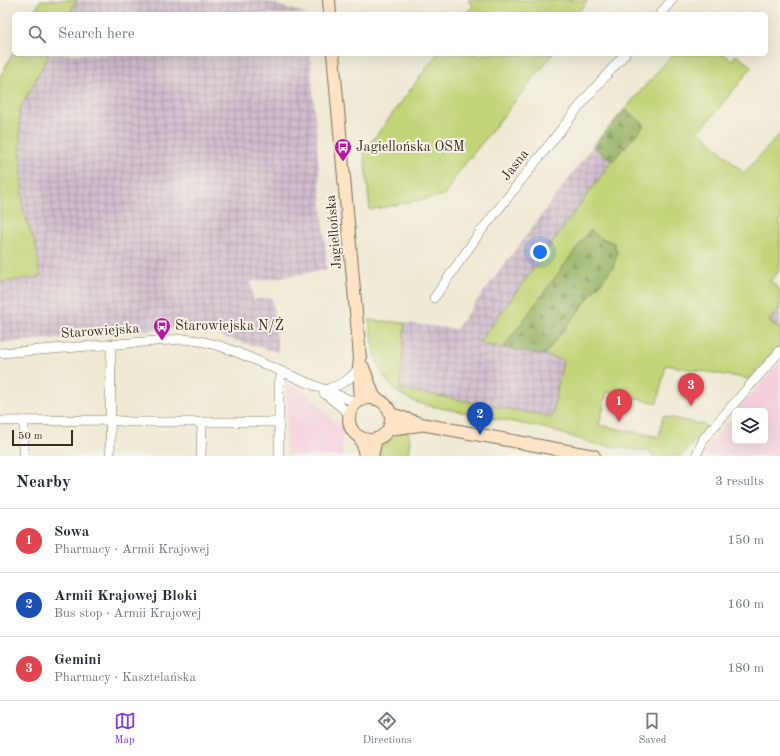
<!DOCTYPE html>
<meta charset="utf-8">
<style>
body{margin:0;font-family:"Old Standard TT",serif;background:#f6f6f7;color:#1f2937}
.controls{position:absolute;right:12px;bottom:12px;display:grid;overflow:hidden;border-radius:6px;box-shadow:0 4px 16px #0002}
.controls button{width:36px;height:36px;display:grid;place-items:center;padding:0;border:0;border-bottom:1px solid #e0e1e3;background:#fff;color:#1f2937;font:20px sans-serif}
.scale{position:absolute;left:12px;bottom:10px;width:61px;box-sizing:border-box;padding-left:4px;border:2px solid #3b2a1e;border-top:0;font-size:11px;line-height:14px;white-space:nowrap;color:#3b2a1e;-webkit-text-stroke:3px #f7f3e8;paint-order:stroke}
.you{position:absolute;left:540px;top:252px;width:14px;height:14px;margin:-10px;border:3px solid #fff;border-radius:50%;background:#1a73e8;box-shadow:0 0 0 6px #1a73e833}
.badge{display:grid;place-items:center;width:26px;height:26px;border-radius:50%;background:#7c3aed;color:#fff;font-size:13px;font-weight:700}
.pin{position:absolute;translate:-50% -33px;filter:drop-shadow(0 1px 2px #0008)}
.pin::after{content:'';position:absolute;top:21px;width:14px;height:12px;background:inherit;clip-path:polygon(0 0,100% 0,50% 100%)}
.list{margin:0;padding:0;list-style:none}
h2{display:flex;justify-content:space-between;align-items:center;height:52px;margin:0;padding:0 16px;font-size:17px}
h2 small{font-size:13px;font-weight:400;color:#747a83}
.list li{display:grid;grid-template-columns:26px 1fr auto;gap:12px;align-items:center;box-sizing:border-box;height:64px;padding:0 16px;border-top:1px solid #e0e1e3}
.list b{display:block;font-size:15px;white-space:nowrap}
.list p{margin:0;font-size:13px;white-space:nowrap;color:#747a83}
.list em{font-size:13px;font-style:normal;color:#747a83}
.icon{flex:none;width:22px;height:22px;fill:none;stroke:currentColor;stroke-width:2;stroke-linecap:round;stroke-linejoin:round}
.map{position:relative;flex:none;width:780px;height:456px;overflow:hidden}
.search{position:absolute;background:#fff;box-shadow:0 4px 16px #0002;left:12px;right:12px;top:12px;height:44px;display:flex;align-items:center;gap:10px;box-sizing:border-box;padding:0 14px;border-radius:6px;color:#747a83;font-size:15px}
.sheet{height:244px;background:#fff}
nav{display:flex;justify-content:space-around;align-items:center;box-sizing:border-box;height:56px;border-top:1px solid #e0e1e3;background:#fff;font-size:11px;color:#747a83}
nav a{display:grid;justify-items:center;gap:2px}
nav .on{color:#7c3aed}
.map>svg:first-child{display:block}
</style>
<div class="map">
<svg width="780" height="456" viewBox="0 0 780 456">
<defs>
<pattern id="industrial-grid" width="8" height="8" patternUnits="userSpaceOnUse"><rect width="8" height="8" fill="#d0bdcd"/><path d="M0 4h8M4 0v8" fill="none" stroke="#aa9aa6"/></pattern>
<pattern id="forest-firs" width="22" height="20" patternUnits="userSpaceOnUse"><rect width="22" height="20" fill="#99b669"/><path d="M5 1l3.5 6h-7zM16 11l3.5 6h-7z" fill="#7e9456"/></pattern>
</defs>
<rect width="100%" height="100%" fill="#f7f3e8"/>
<filter id="ink" filterUnits="userSpaceOnUse"><feTurbulence type="fractalNoise" baseFrequency=".025" numOctaves="2"/><feDisplacementMap in="SourceGraphic" scale="8" xChannelSelector="R" yChannelSelector="G"/><feConvolveMatrix kernelMatrix="1 2 1 2 8 2 1 2 1" color-interpolation-filters="sRGB"/></filter>
<filter id="wash" filterUnits="userSpaceOnUse"><feTurbulence type="fractalNoise" baseFrequency=".012" numOctaves="4" result="noise"/><feDisplacementMap in="SourceGraphic" scale="16" xChannelSelector="R" yChannelSelector="G"/><feGaussianBlur stdDeviation="0.9" result="paint"/><feColorMatrix in="noise" values="0 0 0 0 0 0 0 0 0 0 0 0 0 0 0 0 0 1.4 0 .05"/><feComposite in="paint" operator="in"/></filter>
<g filter="url(#wash)">
<rect width="100%" height="100%" fill="#efead4"/>
<g fill="#f4cfdd">
<polygon points="780,362 780,456 703,456 703,453 735,414 735,441 765,441 765,411 737,411"/>
<polygon points="286,382 304,390 340,426 342,434 342,456 286,456"/>
</g>
<g fill="url(#industrial-grid)">
<polygon points="77,0 262,0 307,14 69,14"/>
<polygon points="49,54 310,54 327,270 251,282 253,300 272,297 278,352 224,337 207,329 162,329 0,343 0,282 40,277 37,250 23,210 19,111"/>
<polygon points="593,146 612,161 479,343 544,355 563,360 552,417 400,389 405,323 456,329"/>
<polygon points="780,307 780,330 769,321"/>
</g>
<g fill="#c2d579" stroke="#7e804c">
<polygon points="41,0 77,0 69,14 33,14"/>
<polygon points="468,0 588,0 577,14 466,14 473,6"/>
<polygon points="14,51 14,54 49,54 19,111 23,210 37,250 40,277 0,282 0,77"/>
<polygon points="437,54 553,54 457,174 445,195 370,210 364,152"/>
<path d="M673 54H723L732 60 736 55 752 67 700 131 744 173 780 134V270L770 281 780 289V307L769 321 780 330V344L749 379 666 365 657 403 607 392 599 425 659 437 663 416 705 425 706 429 681 456H653L651 452 595 444 544 428 425 405C379 392 376 361 369 320L405 323 400 389 552 417 563 360 544 355 613 267 614 243 602 239 590 231 503 348 479 343 612 161 644 125 625 109Z"/>
<path d="M408 430 410 441 408 456H377C379 438 393 433 408 430Z"/>
</g>
<g fill="url(#forest-firs)" stroke="#6a7044">
<polygon points="625,109 645,125 612,161 593,146"/>
<polygon points="590,230 602,239 614,243 617,253 613,267 544,355 503,348"/>
</g>
</g>
<g filter="url(#ink)">
<g fill="none" stroke-linecap="round" stroke-linejoin="round">
<g stroke="#7a6d5e" stroke-width="10">
<g id="street">
<polyline points="660,14 672,0"/>
<polyline points="434,298 478,235 586,98 625,54"/>
<path d="M0 353 183 339C214 341 237 352 264 364 295 377 326 391 358 403"/>
<path d="M325 390C341 384 349 382 359 367"/>
<polyline points="324,393 350,414"/>
<polyline points="0,421 111,420 130,422 279,422 279,385 282,372"/>
<polyline points="24,421 24,456"/>
<polyline points="279,422 279,456"/>
<polyline points="110,456 111,345"/>
<polyline points="201,456 202,422"/>
<polyline points="696,456 704,438 780,351"/>
</g>
</g>
<g stroke="#7a6d5e" stroke-width="14">
<g id="secondary">
<polyline points="329,0 330,14"/>
<polyline points="333,54 359,346 360,359 359,367 361,400"/>
<polyline points="363,367 373,394 376,399"/>
<circle cx="370" cy="419" r="21"/>
<polyline points="391,414 421,424 594,456"/>
<polyline points="389,429 420,425"/>
<polyline points="360,437 363,445 365,456"/>
<polyline points="372,456 376,439"/>
</g>
</g>
<use href="#street" stroke="#fff" stroke-width="9"/>
<use href="#secondary" stroke="#fee4c5" stroke-width="12"/>
</g>
</g>
<defs>
<g id="bus-pin" transform="scale(0.9)"><path d="M0 17L-7.5 6A9.5 9.5 0 1 1 7.5 6Z" fill="#b5179e" stroke="#f7f3e8"/><path d="M-5-6H5V4H4V6H2V4H-2V6H-4V4H-5ZM-3.5-4V0h7V-4ZM-3.5 1.2v1.5H-2V1.2ZM2 1.2v1.5H3.5V1.2Z" fill="#fff"/></g>
</defs>
<g fill-rule="evenodd">
<use href="#bus-pin" x="343" y="147"/>
<use href="#bus-pin" x="162" y="326"/>
</g>
<g text-anchor="middle" dominant-baseline="central" stroke-width="4" stroke-linejoin="round" paint-order="stroke">
<g font-size="14" fill="#3b2a1e" stroke="#f7f3e8" text-anchor="start">
<text x="356" y="147">Jagiellońska OSM</text>
<text x="175" y="326">Starowiejska N/Ż</text>
</g>
<g font-size="14" fill="#3b2a1e" stroke="#f7f3e8">
<text transform="translate(515 165) rotate(-52)">Jasna</text>
<text transform="translate(334 232) rotate(-95)">Jagiellońska</text>
<text transform="translate(100 331) rotate(-4)">Starowiejska</text>
</g>
</g>
</svg>
<div class="controls">
<button><svg class="icon" aria-label="layers" viewBox="0 0 24 24"><path d="M12 4l9 5-9 5-9-5zM3 14l9 5 9-5"/></svg></button>
</div>
<div class="scale">50 m</div>
<div class="you"></div>
<div class="pin badge" style="left:619px;top:422px;background:#e0444e">1</div>
<div class="pin badge" style="left:480px;top:435px;background:#1a4fb4">2</div>
<div class="pin badge" style="left:691px;top:406px;background:#e0444e">3</div>
<div class="search"><svg class="icon" aria-label="search" viewBox="0 0 24 24"><circle cx="10" cy="10" r="6"/><path d="M15 15l6 6"/></svg>Search here</div>
</div>
<section class="sheet">
<h2>Nearby<small>3 results</small></h2>
<ul class="list">
<li><span class="badge" style="background:#e0444e">1</span><div><b>Sowa</b><p>Pharmacy · Armii Krajowej</p></div><em>150 m</em></li>
<li><span class="badge" style="background:#1a4fb4">2</span><div><b>Armii Krajowej Bloki</b><p>Bus stop · Armii Krajowej</p></div><em>160 m</em></li>
<li><span class="badge" style="background:#e0444e">3</span><div><b>Gemini</b><p>Pharmacy · Kasztelańska</p></div><em>180 m</em></li>
</ul>
</section>
<nav>
<a class="on"><svg class="icon" aria-label="map" viewBox="0 0 24 24"><path d="M3 6l6-2 6 2 6-2v14l-6 2-6-2-6 2zM9 4v14M15 6v14"/></svg>Map</a>
<a><svg class="icon" aria-label="directions" viewBox="0 0 24 24"><path d="M12 3l9 9-9 9-9-9zM9 14v-3h6M13 9l2 2-2 2"/></svg>Directions</a>
<a><svg class="icon" aria-label="saved" viewBox="0 0 24 24"><path d="M7 4h10v16l-5-4-5 4z"/></svg>Saved</a>
</nav>
